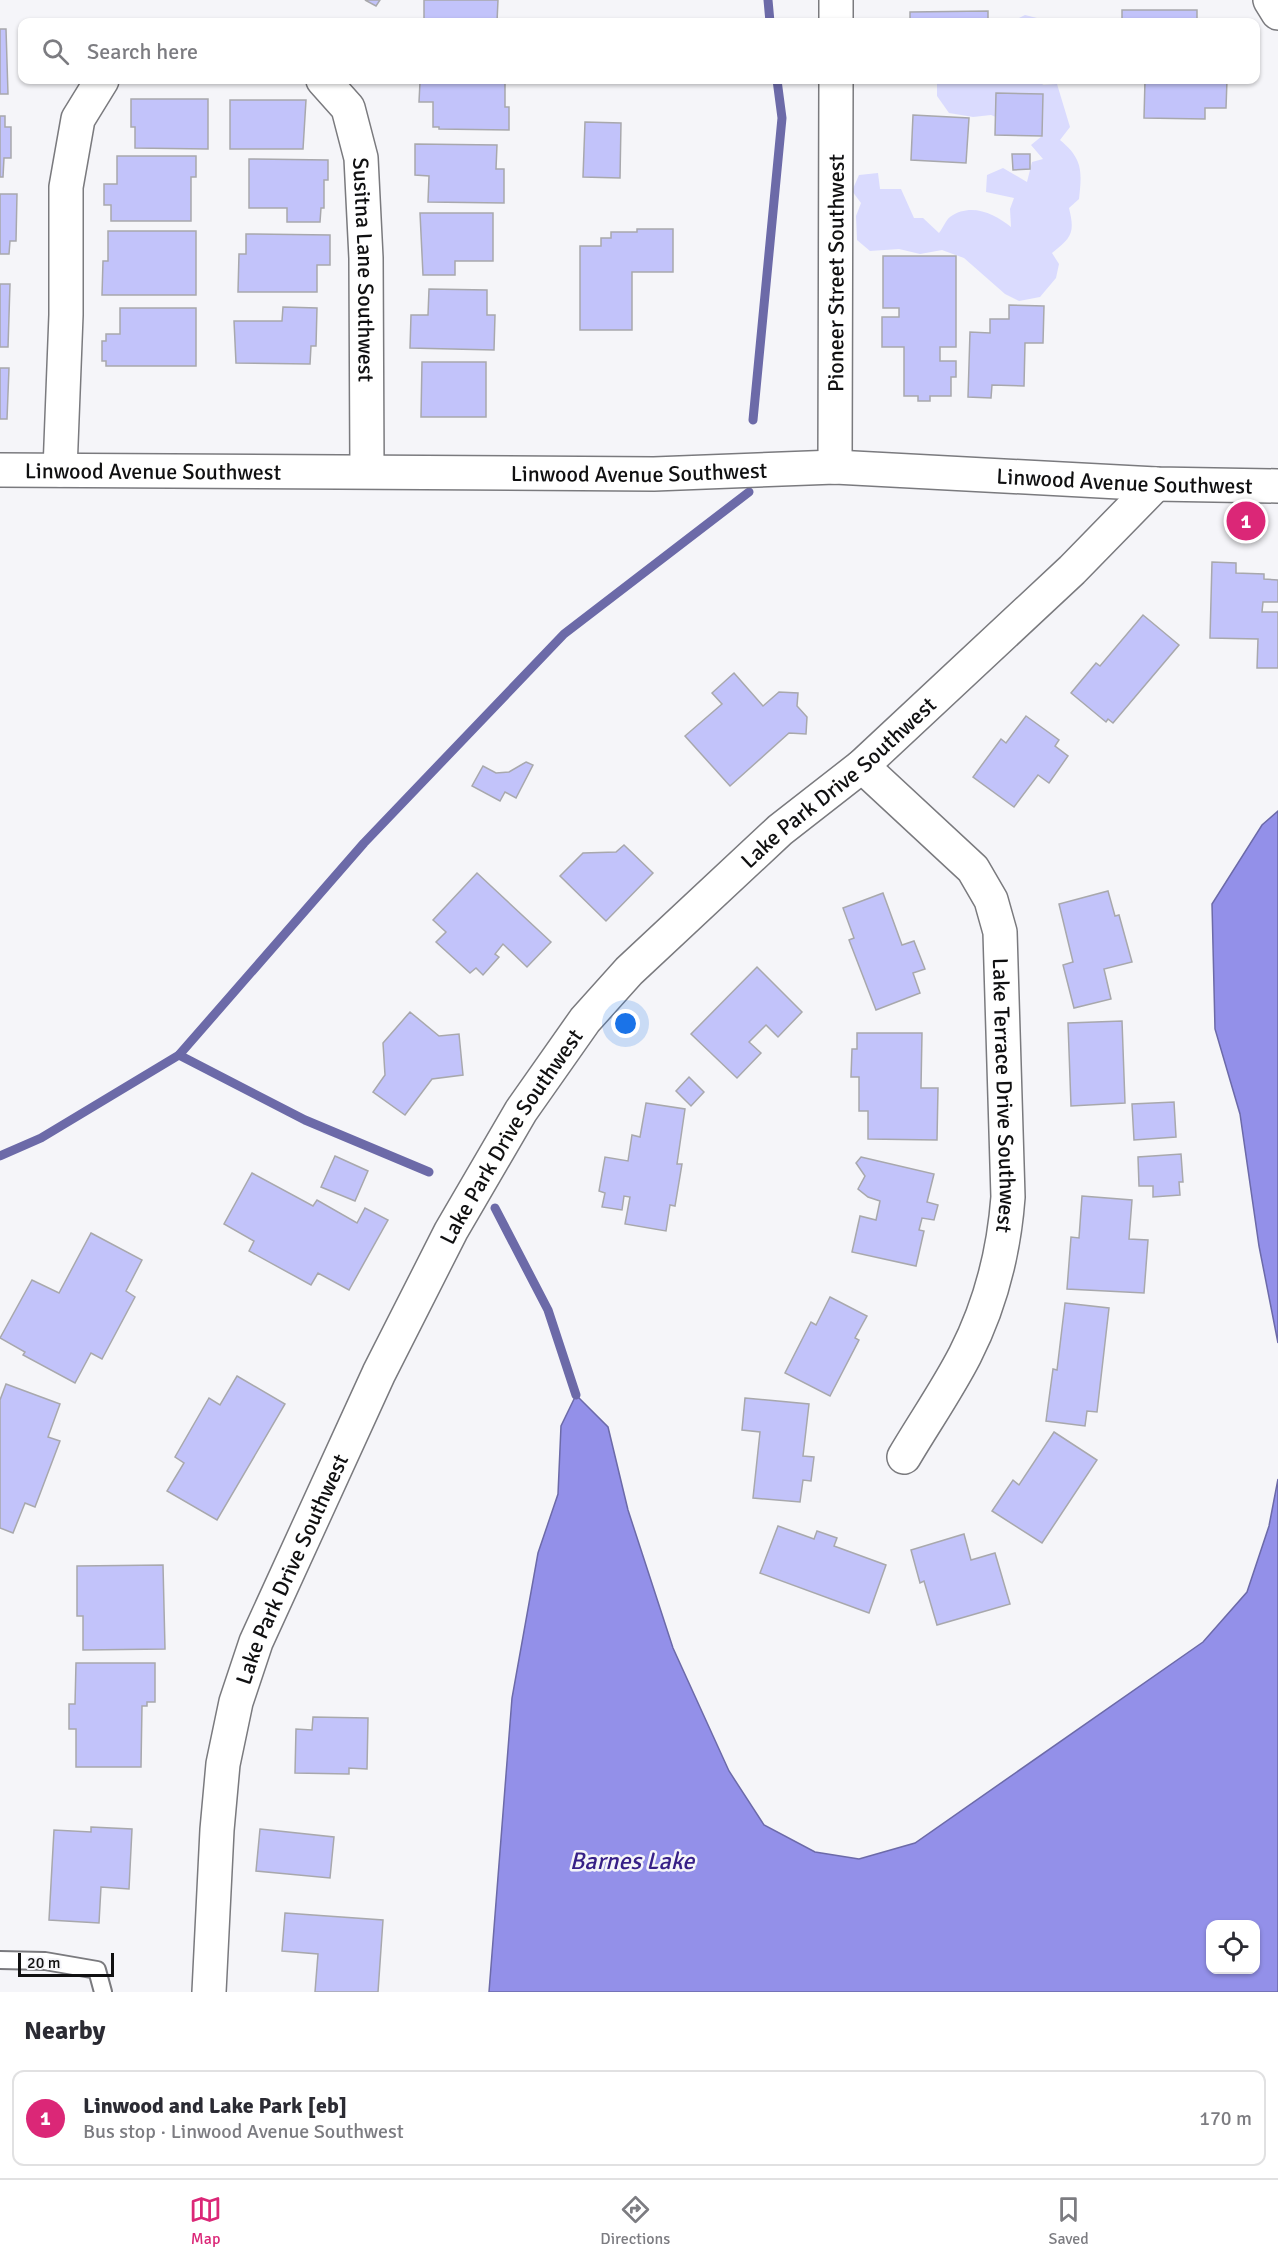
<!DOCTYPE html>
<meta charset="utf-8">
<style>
body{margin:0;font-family:Signika,sans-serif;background:#f2f2f3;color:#2b2b33}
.controls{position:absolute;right:18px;bottom:18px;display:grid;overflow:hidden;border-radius:12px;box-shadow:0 2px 4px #0004}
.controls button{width:54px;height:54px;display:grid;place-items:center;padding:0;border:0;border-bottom:2px solid #e1e1e2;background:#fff;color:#2b2b33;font:30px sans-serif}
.scale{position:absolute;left:18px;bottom:15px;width:96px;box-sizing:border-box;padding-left:6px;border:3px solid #101011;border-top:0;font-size:16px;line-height:21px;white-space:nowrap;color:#101011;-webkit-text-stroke:4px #f5f5f9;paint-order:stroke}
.you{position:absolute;left:626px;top:1024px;width:21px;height:21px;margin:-15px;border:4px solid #fff;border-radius:50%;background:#1a73e8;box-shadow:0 0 0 9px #1a73e833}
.badge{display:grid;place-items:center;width:39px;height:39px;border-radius:50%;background:#db2777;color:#fff;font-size:20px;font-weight:700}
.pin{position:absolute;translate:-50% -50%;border:3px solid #fff;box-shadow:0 2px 6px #0006}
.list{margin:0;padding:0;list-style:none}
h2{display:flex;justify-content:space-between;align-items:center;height:78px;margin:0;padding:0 24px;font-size:26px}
h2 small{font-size:20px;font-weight:400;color:#7c7c81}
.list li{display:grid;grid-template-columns:39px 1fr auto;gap:18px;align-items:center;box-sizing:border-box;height:96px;margin:0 12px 12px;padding:0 12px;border:2px solid #e1e1e2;border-radius:12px}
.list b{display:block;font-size:22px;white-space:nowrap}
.list p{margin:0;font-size:20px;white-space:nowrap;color:#7c7c81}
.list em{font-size:20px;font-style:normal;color:#7c7c81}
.icon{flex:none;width:33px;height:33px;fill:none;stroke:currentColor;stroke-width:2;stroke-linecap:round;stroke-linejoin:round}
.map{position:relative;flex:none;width:1278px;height:1992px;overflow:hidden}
.search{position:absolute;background:#fff;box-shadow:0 2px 4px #0004;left:18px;right:18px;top:18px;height:66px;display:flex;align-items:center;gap:15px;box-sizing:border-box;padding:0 21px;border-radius:12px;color:#7c7c81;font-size:22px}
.sheet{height:186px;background:#fff}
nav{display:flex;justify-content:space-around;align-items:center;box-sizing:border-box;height:84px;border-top:2px solid #e1e1e2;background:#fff;font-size:16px;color:#7c7c81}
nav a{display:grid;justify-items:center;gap:3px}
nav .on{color:#db2777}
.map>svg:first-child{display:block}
</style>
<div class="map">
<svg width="1278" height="1992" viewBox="0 0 1278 1992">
<rect width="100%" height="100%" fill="#f5f5f9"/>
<g fill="#dadbfe">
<polygon points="1025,15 1049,21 1049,22 1011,22"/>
<path d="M937 80H1050L1042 85 1057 84 1070 127 1060 140C1083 159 1082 171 1079 199L1069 208C1075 233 1072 237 1052 253L1059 264 1056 278 1040 297 1019 301 1005 294 964 258 942 250 920 254 899 249 870 251 857 240 856 216 861 203 852 191 859 175 878 173 880 189H901L914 218H923L939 233C943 228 946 220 950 217 971 202 995 214 1011 227L1010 209 1014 198 986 192 987 175 1003 168 1027 182 1032 162 1043 159 1031 145 1042 136 991 115 973 117 949 113 937 96Z"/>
</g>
<g fill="#9390e9" stroke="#6c6aa8" stroke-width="1.5" fill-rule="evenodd">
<polygon points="1278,811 1278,1343 1259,1246 1240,1114 1215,1029 1212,904 1262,825"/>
<path d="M576 1395 608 1427 628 1510 673 1648 729 1771 764 1825 815 1852 859 1859 915 1843 1203 1642 1247 1592 1269 1526 1278 1479V1992H489L512 1698 538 1553 558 1494 561 1426ZM1210 1924H1256V1970H1210Z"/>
</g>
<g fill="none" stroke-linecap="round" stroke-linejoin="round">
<g stroke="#6c6aa8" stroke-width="9">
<polyline points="768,0 770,22"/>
<polyline points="753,420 782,118 777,80"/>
<polyline points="179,1055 305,1120 429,1172"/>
<polyline points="0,1156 41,1138 179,1055 364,843 564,634 749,492"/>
<polyline points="495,1208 548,1310 576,1395"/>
</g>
</g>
<g fill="#c2c3fa" stroke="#a8a8ac" stroke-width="1.5">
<polygon points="365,0 380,0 376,6"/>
<polygon points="424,0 498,0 497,22 428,22 424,20"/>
<rect x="1122" y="10" width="75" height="12"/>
<polygon points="988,11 988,22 910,22 910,12"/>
<polygon points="0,29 6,29 8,94 0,94"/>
<polygon points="424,80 505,80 505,107 509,107 509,130 439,129 439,127 433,127 433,102 419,102 420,82 424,82"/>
<polygon points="1145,80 1227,80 1226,108 1205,108 1205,119 1144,118"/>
<polygon points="996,93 1043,94 1042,136 995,135"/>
<polygon points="131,99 208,99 208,149 135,148 135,127 131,127"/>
<polygon points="230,100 306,100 303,149 230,149"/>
<polygon points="913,115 969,118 966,163 911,160"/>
<polygon points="0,116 5,116 5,127 11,127 11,158 4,158 3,177 0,177"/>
<polygon points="585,122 621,123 620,178 583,177"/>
<polygon points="415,144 497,145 496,169 504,169 504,203 428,202 429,176 415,175"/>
<polygon points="1012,154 1030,154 1030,169 1013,170"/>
<polygon points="117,156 196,156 196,177 191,177 191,221 111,221 111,205 104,205 104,184 117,184"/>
<polygon points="249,159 328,160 328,180 324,180 324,208 321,208 320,222 287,222 287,208 249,208"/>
<polygon points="0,194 17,194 16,241 10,241 9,254 0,254"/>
<polygon points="420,213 493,213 493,261 455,261 455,275 423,275"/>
<polygon points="637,229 673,229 673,272 632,272 632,330 580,330 580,246 601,246 601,238 611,238 611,232 637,232"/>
<polygon points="108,231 196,231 196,295 102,295 103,261 108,261"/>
<polygon points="246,234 330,235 330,265 317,265 317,292 238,292 239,254 246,254"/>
<polygon points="883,256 956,256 956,347 940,347 940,361 956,361 956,377 951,377 951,396 930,396 930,401 918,401 918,396 904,396 904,347 882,347 882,317 899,317 899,308 883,308"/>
<polygon points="0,284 10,284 8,347 0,347"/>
<polygon points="429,289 487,290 487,315 495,315 494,350 410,348 411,315 428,315"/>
<polygon points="1009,305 1044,306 1043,343 1025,343 1024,386 992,385 991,398 968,397 970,332 990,333 990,319 1009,319"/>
<polygon points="283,307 317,308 316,346 311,346 310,364 236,363 234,321 282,321"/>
<polygon points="120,308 196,308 196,366 106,366 106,361 102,361 102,341 106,341 106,334 120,334"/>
<polygon points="422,362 486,362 486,417 421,417"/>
<polygon points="0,368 9,368 7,419 0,419"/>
<polygon points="1212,562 1236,563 1236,573 1264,574 1264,579 1278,580 1278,602 1263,602 1262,612 1278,612 1278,668 1257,668 1258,639 1210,638"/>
<polygon points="1143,615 1179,645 1113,723 1108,719 1106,722 1071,693 1096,663 1100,666"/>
<polygon points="734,673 763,706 779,692 798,693 797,706 807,717 806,734 789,733 730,786 685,736 722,704 712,693"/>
<polygon points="1026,716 1059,740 1055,746 1068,756 1049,783 1038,775 1014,807 973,777 1001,739 1006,743"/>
<polygon points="526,762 533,765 516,798 505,792 500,801 472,786 483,766 496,773 509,772"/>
<polygon points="624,845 653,873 606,921 560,876 583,853 616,852"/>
<polygon points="477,873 551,942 527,967 503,944 495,954 499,957 483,975 476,968 470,973 436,942 446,932 433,920"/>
<polygon points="1108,891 1115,916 1119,915 1132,962 1104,969 1111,999 1074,1008 1063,965 1073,962 1059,904"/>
<polygon points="883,893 902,945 914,941 925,969 913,973 920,993 876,1010 849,940 854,938 843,908"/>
<polygon points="757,967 802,1012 778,1037 766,1025 749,1042 761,1053 737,1078 691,1034"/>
<polygon points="410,1012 439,1036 459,1034 463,1075 432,1079 405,1115 373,1092 385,1075 383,1043"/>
<polygon points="1122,1021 1125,1103 1071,1106 1068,1023"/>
<polygon points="857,1033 922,1033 921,1088 938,1088 937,1140 868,1139 868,1111 859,1111 859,1077 851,1077 852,1049 857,1049"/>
<polygon points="689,1077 704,1092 691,1106 676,1091"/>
<polygon points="1174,1102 1176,1137 1134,1140 1132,1104"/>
<polygon points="646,1103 685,1109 677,1164 682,1164 675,1206 670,1205 666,1231 625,1224 630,1197 624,1196 622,1210 602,1207 605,1193 599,1191 605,1157 628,1161 632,1135 640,1137"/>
<polygon points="1181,1154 1183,1182 1179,1182 1180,1195 1153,1197 1153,1186 1139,1186 1138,1157"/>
<polygon points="335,1156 368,1171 355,1201 321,1187"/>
<polygon points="861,1157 934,1174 927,1202 938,1205 934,1220 922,1218 919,1230 924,1231 916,1266 852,1252 860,1216 876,1220 880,1201 868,1197 858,1189 865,1176 856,1163"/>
<polygon points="252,1173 313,1206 317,1200 357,1223 365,1208 388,1220 349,1290 318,1273 311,1285 249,1251 254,1241 224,1224"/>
<polygon points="1082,1196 1132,1200 1129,1239 1148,1240 1144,1293 1067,1289 1071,1237 1079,1238"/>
<polygon points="91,1233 142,1260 126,1291 135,1297 102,1359 91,1353 75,1383 23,1355 25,1352 0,1338 32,1280 59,1293"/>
<polygon points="830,1297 867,1316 855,1338 859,1340 830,1396 785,1373 811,1322 816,1325"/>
<polygon points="1065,1303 1109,1308 1097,1412 1087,1411 1085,1426 1046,1421 1053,1369 1057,1370"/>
<polygon points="237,1376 285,1404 217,1520 167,1491 184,1463 175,1457 209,1398 220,1405"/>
<polygon points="6,1384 60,1404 48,1437 60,1441 35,1507 25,1503 13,1533 0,1528 0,1400"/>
<polygon points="745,1398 809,1404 803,1456 814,1457 811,1481 803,1480 800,1502 753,1498 760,1432 742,1430"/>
<polygon points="1054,1432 1097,1460 1042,1543 992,1511 1013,1480 1019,1485"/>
<polygon points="778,1526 814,1539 817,1531 837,1538 834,1546 886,1565 869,1613 760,1573"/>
<polygon points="964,1534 971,1560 995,1553 1010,1604 937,1625 924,1581 920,1583 911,1550"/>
<polygon points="163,1565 165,1649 83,1650 83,1616 77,1616 77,1566"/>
<polygon points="76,1663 155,1663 155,1702 147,1702 147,1706 142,1706 141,1767 76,1767 76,1729 69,1729 69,1704 75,1704"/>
<polygon points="313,1717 368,1718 367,1769 349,1768 349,1774 295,1773 296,1729 312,1730"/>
<polygon points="91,1827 132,1829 129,1889 101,1887 99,1923 49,1920 54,1830 91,1832"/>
<polygon points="260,1829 334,1837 330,1878 256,1871"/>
<polygon points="285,1913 383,1920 378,1992 315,1992 318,1954 282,1951"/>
</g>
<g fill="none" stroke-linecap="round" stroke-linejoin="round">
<g stroke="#7a7a7e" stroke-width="20">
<polyline id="lane" points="0,1960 45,1961 97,1970 103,1992"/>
</g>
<g stroke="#7a7a7e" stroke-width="36">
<g id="street">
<polyline points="1270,0 1278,13"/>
<polyline points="836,22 836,0"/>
<path id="s1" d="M323 80 348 108 361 158 366 258 367 470"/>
<path id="s2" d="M835 467 836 80"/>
<polyline points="60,470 66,315 66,187 78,119 102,80"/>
<path id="s3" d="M862 766 973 869 991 900 1000 932 1008 1197C1004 1251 990 1306 965 1355 947 1390 924 1423 904 1457"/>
<path id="s4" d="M209 1992 217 1830 223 1764 236 1702 256 1642 379 1373 451 1231 521 1111 585 1020 629 971 780 830 862 766 1072 570 1156 484"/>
</g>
</g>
<g stroke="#7a7a7e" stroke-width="36">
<g id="secondary">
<path id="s5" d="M0 470 654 474 835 467 1156 484 1278 486"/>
</g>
</g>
<use href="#lane" stroke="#fff" stroke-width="16"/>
<use href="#street" stroke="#fff" stroke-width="33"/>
<use href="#secondary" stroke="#fff" stroke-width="33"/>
</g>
<g text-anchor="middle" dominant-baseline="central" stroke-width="5" stroke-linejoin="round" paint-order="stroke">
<g font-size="22" fill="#101011" stroke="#f5f5f9">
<text stroke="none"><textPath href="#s1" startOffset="201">Susitna Lane Southwest</textPath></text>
<text stroke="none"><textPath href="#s2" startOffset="194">Pioneer Street Southwest</textPath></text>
<text stroke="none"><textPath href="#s5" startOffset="153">Linwood Avenue Southwest</textPath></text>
<text stroke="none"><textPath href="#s5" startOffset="639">Linwood Avenue Southwest</textPath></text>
<text stroke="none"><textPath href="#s5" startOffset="1125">Linwood Avenue Southwest</textPath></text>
<text stroke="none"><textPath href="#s4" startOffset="1408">Lake Park Drive Southwest</textPath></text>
<text stroke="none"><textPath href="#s3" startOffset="384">Lake Terrace Drive Southwest</textPath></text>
<text stroke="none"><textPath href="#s4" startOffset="922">Lake Park Drive Southwest</textPath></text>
<text stroke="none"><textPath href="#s4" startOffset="436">Lake Park Drive Southwest</textPath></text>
</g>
<g font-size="24" font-style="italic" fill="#372087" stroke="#f5f5f9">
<text x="632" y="1861">Barnes Lake</text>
</g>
</g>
</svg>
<div class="controls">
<button><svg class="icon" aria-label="locate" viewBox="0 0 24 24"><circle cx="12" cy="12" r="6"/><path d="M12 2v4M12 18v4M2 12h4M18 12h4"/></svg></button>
</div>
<div class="scale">20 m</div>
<div class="you"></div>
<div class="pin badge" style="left:1246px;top:521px">1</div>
<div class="search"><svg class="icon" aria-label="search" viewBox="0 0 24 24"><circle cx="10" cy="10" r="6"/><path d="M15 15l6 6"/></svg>Search here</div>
</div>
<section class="sheet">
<h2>Nearby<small></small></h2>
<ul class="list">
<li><span class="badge">1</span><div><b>Linwood and Lake Park [eb]</b><p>Bus stop · Linwood Avenue Southwest</p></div><em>170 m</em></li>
</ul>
</section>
<nav>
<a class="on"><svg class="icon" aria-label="map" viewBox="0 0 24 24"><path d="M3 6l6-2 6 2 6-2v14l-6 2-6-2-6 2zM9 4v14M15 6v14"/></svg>Map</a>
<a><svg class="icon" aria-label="directions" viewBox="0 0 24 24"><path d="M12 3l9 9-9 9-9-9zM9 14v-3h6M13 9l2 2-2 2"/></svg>Directions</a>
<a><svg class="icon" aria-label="saved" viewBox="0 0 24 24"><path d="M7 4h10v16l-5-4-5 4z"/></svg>Saved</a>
</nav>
